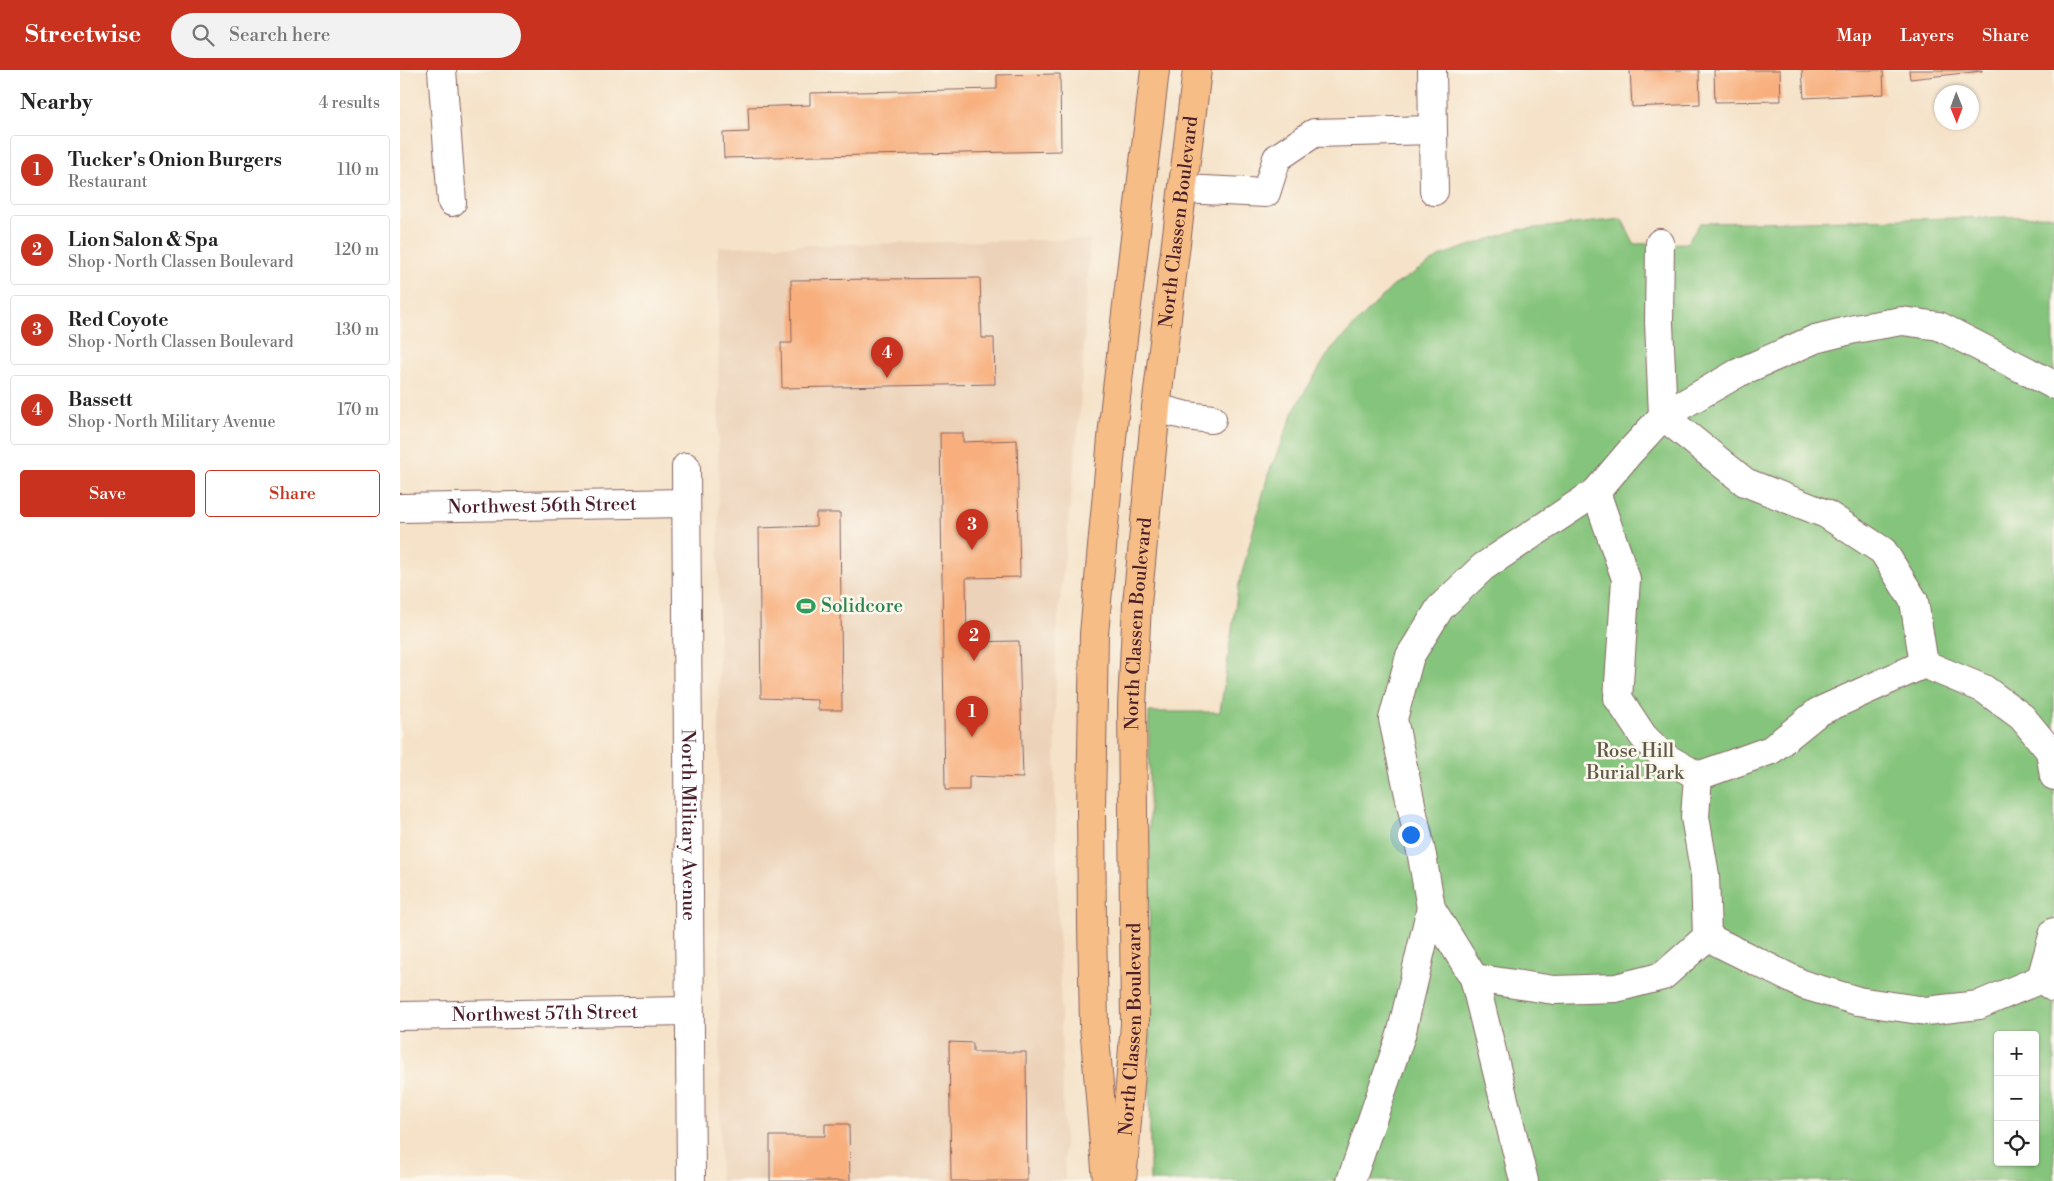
<!DOCTYPE html>
<meta charset="utf-8">
<style>
body{margin:0;font-family:"Libre Bodoni",serif;background:#f2f2f2;color:#222}
.controls{position:absolute;right:15px;bottom:15px;display:grid;overflow:hidden;border-radius:5px;box-shadow:0 1px 4px #0004}
.controls button{width:45px;height:45px;display:grid;place-items:center;padding:0;border:0;border-bottom:1px solid #e0e0e0;background:#fff;color:#222;font:25px sans-serif}
.compass{position:absolute;left:1534px;top:15px;width:45px;height:45px;border-radius:50%;background:#fff;box-shadow:0 1px 4px #0004;rotate:179deg}
.you{position:absolute;left:1010px;top:764px;width:18px;height:18px;margin:-12px;border:4px solid #fff;border-radius:50%;background:#1a73e8;box-shadow:0 0 0 8px #1a73e833}
.badge{display:grid;place-items:center;width:32px;height:32px;border-radius:50%;background:#c8321e;color:#fff;font-size:16px;font-weight:700}
.pin{position:absolute;translate:-50% -41px;filter:drop-shadow(0 1px 2px #0008)}
.pin::after{content:'';position:absolute;top:26px;width:18px;height:15px;background:inherit;clip-path:polygon(0 0,100% 0,50% 100%)}
.list{margin:0;padding:0;list-style:none}
h2{display:flex;justify-content:space-between;align-items:center;height:65px;margin:0;padding:0 20px;font-size:21px}
h2 small{font-size:16px;font-weight:400;color:#767676}
.list li{display:grid;grid-template-columns:32px 1fr auto;gap:15px;align-items:center;box-sizing:border-box;height:70px;margin:0 10px 10px;padding:0 10px;border:1px solid #e0e0e0;border-radius:5px}
.list b{display:block;font-size:19px;white-space:nowrap}
.list p{margin:0;font-size:16px;white-space:nowrap;color:#767676}
.list em{font-size:16px;font-style:normal;color:#767676}
.actions{display:flex;gap:10px;padding:15px 20px}
.actions a{flex:1;padding:11px 0;border:1px solid #c8321e;border-radius:5px;text-align:center;font-size:18px;color:#c8321e}
.actions .main{background:#c8321e;color:#fff}
.icon{flex:none;width:28px;height:28px;fill:none;stroke:currentColor;stroke-width:2;stroke-linecap:round;stroke-linejoin:round}
.map{position:relative;flex:none;width:1654px;height:1111px;overflow:hidden}
header{display:flex;align-items:center;gap:30px;box-sizing:border-box;height:70px;padding:0 25px;background:#c8321e;color:#fff}
header strong{font-size:24px}
nav{display:flex;gap:28px;margin-inline-start:auto;font-size:18px}
.search{width:350px;height:45px;background:#f2f2f2;display:flex;align-items:center;gap:12px;box-sizing:border-box;padding:0 18px;border-radius:28px;color:#767676;font-size:19px}
main{display:flex}
aside{flex:1;background:#fff}
.map>svg:first-child{display:block}
</style>
<header>
<strong>Streetwise</strong>
<div class="search"><svg class="icon" aria-label="search" viewBox="0 0 24 24"><circle cx="10" cy="10" r="6"/><path d="M15 15l6 6"/></svg>Search here</div>
<nav><a>Map</a><a>Layers</a><a>Share</a></nav>
</header>
<main>
<aside>
<h2>Nearby<small>4 results</small></h2>
<ul class="list">
<li><span class="badge">1</span><div><b>Tucker's Onion Burgers</b><p>Restaurant</p></div><em>110 m</em></li>
<li><span class="badge">2</span><div><b>Lion Salon &amp; Spa</b><p>Shop · North Classen Boulevard</p></div><em>120 m</em></li>
<li><span class="badge">3</span><div><b>Red Coyote</b><p>Shop · North Classen Boulevard</p></div><em>130 m</em></li>
<li><span class="badge">4</span><div><b>Bassett</b><p>Shop · North Military Avenue</p></div><em>170 m</em></li>
</ul>
<div class="actions"><a class="main">Save</a><a>Share</a></div>
</aside>
<div class="map">
<svg width="1654" height="1111" viewBox="0 0 1654 1111">
<rect width="100%" height="100%" fill="#fbf7ec"/>
<filter id="ink" filterUnits="userSpaceOnUse"><feTurbulence type="fractalNoise" baseFrequency=".02" numOctaves="2"/><feDisplacementMap in="SourceGraphic" scale="10" xChannelSelector="R" yChannelSelector="G"/><feConvolveMatrix kernelMatrix="1 2 1 2 8 2 1 2 1" color-interpolation-filters="sRGB"/></filter>
<filter id="wash" filterUnits="userSpaceOnUse"><feTurbulence type="fractalNoise" baseFrequency=".0096" numOctaves="4" result="noise"/><feDisplacementMap in="SourceGraphic" scale="20" xChannelSelector="R" yChannelSelector="G"/><feGaussianBlur stdDeviation="1.12" result="paint"/><feColorMatrix in="noise" values="0 0 0 0 0 0 0 0 0 0 0 0 0 0 0 0 0 1.4 0 .05"/><feComposite in="paint" operator="in"/></filter>
<g filter="url(#wash)">
<rect width="100%" height="100%" fill="#f5e2c8"/>
<polygon fill="#ecd2b8" points="690,169 680,339 656,570 655,717 665,1111 320,1111 318,177"/>
<path fill="#85c47c" stroke="#687254" fill-rule="evenodd" d="M1654 146V1111H750L749 642H820L838 518 868 405 896 336 931 279 992 217 1042 185 1117 160 1222 149 1234 174 1287 173 1300 153ZM1598 965H1635V1092H1598Z"/>
<g id="blocks">
<g fill="#f8af7d">
<polygon points="1230,0 1299,0 1300,34 1232,37"/>
<polygon points="1314,0 1380,0 1381,31 1315,32"/>
<polygon points="1402,0 1483,0 1484,24 1404,28"/>
<polygon points="1509,0 1582,0 1582,1 1510,9"/>
<polygon points="660,4 661,81 324,88 323,63 349,62 348,37 410,35 410,23 597,19 597,5"/>
<polygon points="580,208 582,268 594,268 595,314 382,318 381,273 392,273 391,210"/>
<polygon points="540,363 563,363 563,372 617,370 620,507 566,508 567,572 619,571 623,708 569,706 569,720 545,720"/>
<polygon points="416,443 440,443 442,640 418,640 418,630 361,628 359,458 416,456"/>
<polygon points="549,972 573,973 573,982 626,982 627,1111 551,1111"/>
<polygon points="425,1054 449,1054 450,1111 370,1111 370,1066 425,1066"/>
</g>
</g>
</g>
<g filter="url(#ink)">
<use href="#blocks" fill-opacity="0" stroke="#866362" stroke-width="1"/>
<g fill="none" stroke-linecap="round" stroke-linejoin="round">
<g stroke="#866362" stroke-width="30">
<g id="minor">
<polyline points="42,0 52,132"/>
<polyline points="1032,0 1034,121"/>
<polyline points="783,119 866,123 877,88 914,63 1033,60"/>
<polyline points="1260,173 1259,253 1263,346 1338,303 1415,269 1455,259 1502,251 1539,256 1654,315"/>
<polyline points="756,338 787,346 812,349"/>
<path id="s1" d="M286 397 291 1111"/>
<polyline points="1196,422 1226,509 1218,628 1243,666 1263,686 1298,706"/>
<path id="s2" d="M0 438 286 433"/>
<polyline points="1650,681 1654,706"/>
<polyline points="1298,706 1371,680 1418,642 1524,594 1584,619 1622,647 1650,681 1654,679"/>
<polyline points="1654,862 1641,909 1654,918"/>
<polyline points="1307,867 1404,915 1458,931 1526,941 1579,935 1641,909"/>
<polyline points="1074,908 1154,920 1216,918 1263,906 1307,867 1305,805 1295,747 1298,706"/>
<path id="s3" d="M0 946 289 941"/>
<polyline points="951,1111 1001,965 1031,838"/>
<polyline points="1124,1111 1074,908 1031,838 1022,786 993,649 1010,586 1040,538 1083,497 1196,422 1229,383 1263,346 1345,412 1426,444 1483,481 1514,531 1524,594"/>
</g>
</g>
<g stroke="#866362" stroke-width="30">
<g id="major">
<polyline points="707,1111 694,955 692,855 691,739 694,564 715,336 755,0"/>
<path id="s4" d="M722 1111 735 954 732 635 737 534 756 338 797 0"/>
</g>
</g>
<use href="#minor" stroke="#fff" stroke-width="28"/>
<use href="#major" stroke="#f6be86" stroke-width="28"/>
</g>
</g>
<defs>
<g id="stadium-bare" transform="scale(1.5)"><path d="M0-5a6.5 5 0 1 0 0 10a6.5 5 0 1 0 0-10ZM-3.5-1.8h7v3.6h-7Z" fill="#2e9e5b" stroke="#fbf7ec" stroke-width="2.5" paint-order="stroke"/></g>
</defs>
<g fill-rule="evenodd">
<use href="#stadium-bare" x="406" y="536"/>
</g>
<g text-anchor="middle" dominant-baseline="central" stroke-width="5" stroke-linejoin="round" paint-order="stroke">
<g font-size="19" fill="#4a1f2b" stroke="#fbf7ec">
<text stroke="none"><textPath href="#s4" startOffset="962">North Classen Boulevard</textPath></text>
<text stroke="none"><textPath href="#s2" startOffset="142">Northwest 56th Street</textPath></text>
<text stroke="none"><textPath href="#s4" startOffset="558">North Classen Boulevard</textPath></text>
<text stroke="none"><textPath href="#s1" startOffset="358">North Military Avenue</textPath></text>
<text stroke="none"><textPath href="#s3" startOffset="145">Northwest 57th Street</textPath></text>
<text stroke="none"><textPath href="#s4" startOffset="152">North Classen Boulevard</textPath></text>
</g>
<g font-size="19" fill="#27864d" stroke="#fbf7ec" text-anchor="start">
<text x="421" y="536">Solidcore</text>
</g>
<g font-size="19" fill="#5f5947" stroke="#fbf7ec">
<text x="1235" y="681">Rose Hill<tspan x="1235" dy="22">Burial Park</tspan></text>
</g>
</g>
</svg>
<div class="controls">
<button>+</button>
<button>−</button>
<button><svg class="icon" aria-label="locate" viewBox="0 0 24 24"><circle cx="12" cy="12" r="6"/><path d="M12 2v4M12 18v4M2 12h4M18 12h4"/></svg></button>
</div>
<svg class="compass" viewBox="-18 -18 36 36"><path d="M0-13l5 13h-10z" fill="#e53935"/><path d="M0 13l5-13h-10z" fill="#767676"/></svg>
<div class="you"></div>
<div class="pin badge" style="left:572px;top:667px">1</div>
<div class="pin badge" style="left:574px;top:591px">2</div>
<div class="pin badge" style="left:572px;top:480px">3</div>
<div class="pin badge" style="left:487px;top:308px">4</div>
</div>
</main>
